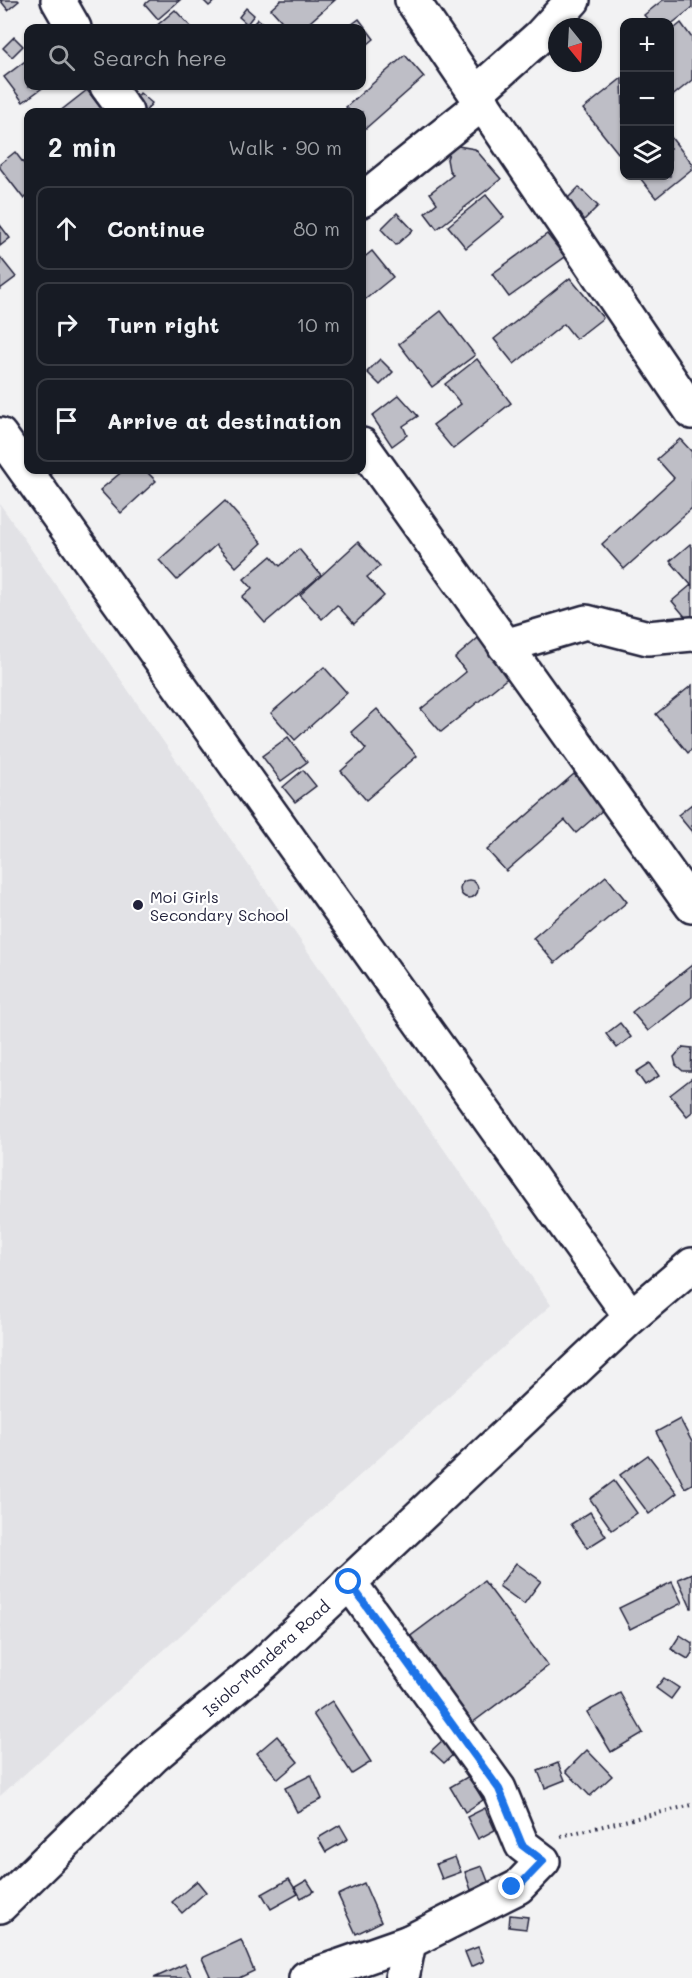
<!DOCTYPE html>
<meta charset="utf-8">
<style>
body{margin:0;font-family:Mali,sans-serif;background:#20242c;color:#f1f3f6}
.controls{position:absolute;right:18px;top:18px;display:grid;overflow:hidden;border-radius:12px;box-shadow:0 2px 4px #0004}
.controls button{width:54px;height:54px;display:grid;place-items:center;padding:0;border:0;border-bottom:2px solid #363941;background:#171b24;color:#f1f3f6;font:30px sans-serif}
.compass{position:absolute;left:548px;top:18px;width:54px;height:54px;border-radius:50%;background:#171b24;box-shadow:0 2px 4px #0004;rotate:162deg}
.stop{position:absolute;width:18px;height:18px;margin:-14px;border:4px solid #1a73e8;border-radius:50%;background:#fff}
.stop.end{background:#1a73e8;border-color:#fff;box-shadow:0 2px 6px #0008}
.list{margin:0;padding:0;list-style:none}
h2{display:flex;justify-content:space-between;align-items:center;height:78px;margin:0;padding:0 24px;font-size:26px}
h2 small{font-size:20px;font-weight:400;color:#9ea1a6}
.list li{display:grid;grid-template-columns:39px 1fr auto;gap:18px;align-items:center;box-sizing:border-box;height:84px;margin:0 12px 12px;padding:0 12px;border:2px solid #363941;border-radius:12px}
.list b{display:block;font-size:22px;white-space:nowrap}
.list em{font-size:20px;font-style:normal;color:#9ea1a6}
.icon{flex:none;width:33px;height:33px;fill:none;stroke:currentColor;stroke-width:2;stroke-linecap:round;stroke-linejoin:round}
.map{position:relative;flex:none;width:692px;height:1978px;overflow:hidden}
.search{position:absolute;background:#171b24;box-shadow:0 2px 4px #0004;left:24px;top:24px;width:342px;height:66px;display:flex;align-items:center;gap:15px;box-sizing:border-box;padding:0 21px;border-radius:12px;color:#9ea1a6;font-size:22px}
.panel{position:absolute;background:#171b24;box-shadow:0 2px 4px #0004;left:24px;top:108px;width:342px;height:366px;border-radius:12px}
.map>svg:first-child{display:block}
</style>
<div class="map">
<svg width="692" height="1978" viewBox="0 0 692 1978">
<rect width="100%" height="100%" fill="#f2f2f3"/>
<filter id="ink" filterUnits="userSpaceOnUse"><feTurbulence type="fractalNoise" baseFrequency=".0167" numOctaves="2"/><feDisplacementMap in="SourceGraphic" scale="12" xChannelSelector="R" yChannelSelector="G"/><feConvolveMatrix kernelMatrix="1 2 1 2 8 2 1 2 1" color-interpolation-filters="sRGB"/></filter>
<g filter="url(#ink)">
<polygon fill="#e2e2e6" points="0,504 551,1305 0,1796"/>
<g fill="#bebec6" stroke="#22223b" stroke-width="1.5">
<polygon points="0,0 18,0 19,1 8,10"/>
<polygon points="150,0 180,0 158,19 145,4"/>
<polygon points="203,0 216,0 209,6"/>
<polygon points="281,0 335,0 303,28 288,28 271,9"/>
<polygon points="663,0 692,0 692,8 670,25 670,22 650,22 644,15"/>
<polygon points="246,8 254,15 247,24 239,17"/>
<polygon points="175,10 192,28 154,28"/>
<polygon points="258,19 268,28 249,28"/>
<polygon points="359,19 374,39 362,49 362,28 347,28"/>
<polygon points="681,23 692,38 692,80 670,98 670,32"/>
<polygon points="14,37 23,46 12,57 3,48"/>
<polygon points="405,55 424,77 365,129 362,125 362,112 351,112 346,107"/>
<polygon points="28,59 28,86 45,86 23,102 4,77"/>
<polygon points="622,78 624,148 618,153 583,109"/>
<polygon points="87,90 104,112 59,112"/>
<polygon points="140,93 152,103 145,112 140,112 131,105"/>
<polygon points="670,136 692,164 692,169 656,198 640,178 670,176"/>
<polygon points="458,146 475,149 501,179 437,229 425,213 437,203 430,193 453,175 449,170 447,159 449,153"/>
<polygon points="15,152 28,169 28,195 24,199 0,168 0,164"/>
<polygon points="579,187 598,206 581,223 562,204"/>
<polygon points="486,195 504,217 466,248 448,226"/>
<polygon points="397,213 413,230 396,245 381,229"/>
<polygon points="0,225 10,238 0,246"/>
<polygon points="547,234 565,257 509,297 492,274"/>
<polygon points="372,251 393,277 362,302 362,259"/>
<polygon points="0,257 16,277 0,289"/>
<polygon points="570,278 603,318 576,339 564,324 514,364 494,339"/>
<polygon points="441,311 475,355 432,387 399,344"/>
<polygon points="380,359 393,372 380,385 367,372"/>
<polygon points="477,359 511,403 453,449 433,425 461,404 445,384"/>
<polygon points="399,395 418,416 403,426 407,435 392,446 372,416"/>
<polygon points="680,439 692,452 692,508 624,569 602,544 674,478 657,459"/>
<polygon points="124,470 145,470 156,481 121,513 100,490"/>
<polygon points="225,501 262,543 236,567 216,545 177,580 159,560"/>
<polygon points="358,542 380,566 367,577 384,596 354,624 337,605 322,619 300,595"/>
<polygon points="690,544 692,547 692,625 672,601 691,585 670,561"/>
<polygon points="299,549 321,575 265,623 242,597 252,588 244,579 271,556 280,566"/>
<polygon points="478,638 510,676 441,732 421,709 466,672 455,658"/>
<polygon points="324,667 347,693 295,740 271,713"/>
<polygon points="692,685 692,749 688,753 656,714"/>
<polygon points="377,709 417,756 366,800 341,771 366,749 351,732"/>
<polygon points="288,737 307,762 281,781 262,756"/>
<polygon points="303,770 316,786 295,802 283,787"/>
<polygon points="574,774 604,809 576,833 565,820 506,871 487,850"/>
<polygon points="692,804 692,832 678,815"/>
<polygon points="606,876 627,902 555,963 533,938"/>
<circle cx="469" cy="889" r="9"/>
<polygon points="692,965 692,997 648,1031 632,1012"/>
<polygon points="620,1023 631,1037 617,1048 606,1034"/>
<polygon points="683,1047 692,1048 691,1071 683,1071 676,1065 674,1057"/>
<polygon points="650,1063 659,1076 645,1085 636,1072"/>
<polygon points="692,1078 692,1112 687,1116 670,1095"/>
<polygon points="680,1419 692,1442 692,1484 685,1488 656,1432"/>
<polygon points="648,1455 677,1493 649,1514 620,1475"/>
<polygon points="614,1481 637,1513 612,1530 590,1499"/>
<polygon points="590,1512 606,1536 587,1548 571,1524"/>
<polygon points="516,1563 541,1581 524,1604 499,1586"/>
<polygon points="692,1573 692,1608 691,1608 678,1579"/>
<polygon points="484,1581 548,1666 472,1723 408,1638"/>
<polygon points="672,1582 682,1603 630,1629 619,1608"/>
<polygon points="680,1635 692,1643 692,1653 688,1659 671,1649"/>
<polygon points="664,1678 679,1688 671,1699 656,1688"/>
<polygon points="620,1693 643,1733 611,1752 587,1712"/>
<polygon points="332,1701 371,1762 352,1774 313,1714"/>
<polygon points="277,1736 298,1762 278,1779 257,1753"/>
<polygon points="445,1738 457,1751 444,1763 431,1751"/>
<polygon points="587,1750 612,1776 590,1796 566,1771"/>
<polygon points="558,1763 565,1780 545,1788 538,1771"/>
<polygon points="311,1775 322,1799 297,1812 285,1788"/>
<polygon points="469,1776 483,1800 465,1812 450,1787"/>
<polygon points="485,1808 495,1830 478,1839 467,1817"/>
<polygon points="340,1825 348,1839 326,1852 318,1838"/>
<polygon points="455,1857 461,1872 442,1879 436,1864"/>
<polygon points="482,1866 489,1884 471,1890 465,1872"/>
<polygon points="289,1879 298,1894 271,1909 262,1894"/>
<polygon points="307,1880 314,1891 301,1898 295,1887"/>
<polygon points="197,1881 206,1892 182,1913 172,1902"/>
<polygon points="364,1883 381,1922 356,1934 338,1895"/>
<polygon points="510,1915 528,1917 526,1929 509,1927"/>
<polygon points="241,1940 254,1971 239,1978 211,1978 202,1958"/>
<polygon points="478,1947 484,1961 471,1967 465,1952"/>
<polygon points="185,1964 192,1978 154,1978"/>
</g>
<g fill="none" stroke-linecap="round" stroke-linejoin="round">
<g stroke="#22223b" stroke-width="38">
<g id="minor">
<polyline points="58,0 74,28"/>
<polyline points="412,0 692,412"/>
<polyline points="107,86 126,112"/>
<polyline points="476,93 540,36 573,0"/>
<polyline points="362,200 483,103"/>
<polyline points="0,435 631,1317"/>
<polyline points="362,445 692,906"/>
<polyline points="505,646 586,622 648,638 692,634"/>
<polyline points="306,1978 409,1942 518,1887 543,1861 522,1845 499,1789 349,1582"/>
<polyline points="402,1978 409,1942"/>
</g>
</g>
<g stroke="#22223b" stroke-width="38">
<polyline id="trunk" points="0,1906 154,1756 263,1664 631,1317 692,1265"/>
</g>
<polyline stroke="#22223b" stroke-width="4" stroke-dasharray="1.5 4.5" stroke-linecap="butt" points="561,1836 692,1805"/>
<use href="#minor" stroke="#fff" stroke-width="33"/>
<use href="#trunk" stroke="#fff" stroke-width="33"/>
</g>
</g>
<g fill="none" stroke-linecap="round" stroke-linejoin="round" filter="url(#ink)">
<polyline stroke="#1a73e8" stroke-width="8" points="349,1582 499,1789 522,1845 543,1861 518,1887 512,1887"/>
</g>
<circle fill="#22223b" stroke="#fff" stroke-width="2" cx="138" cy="905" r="6"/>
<g text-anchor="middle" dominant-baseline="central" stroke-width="4.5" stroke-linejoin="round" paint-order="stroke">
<g font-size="16" fill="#22223b" stroke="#fff" text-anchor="start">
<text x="150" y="896">Moi Girls<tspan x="150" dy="18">Secondary School</tspan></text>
</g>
<g font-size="16" fill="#22223b" stroke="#fff">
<text transform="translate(266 1658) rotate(-42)">Isiolo-Mandera Road</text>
</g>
</g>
</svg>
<div class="controls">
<button>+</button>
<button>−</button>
<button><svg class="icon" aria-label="layers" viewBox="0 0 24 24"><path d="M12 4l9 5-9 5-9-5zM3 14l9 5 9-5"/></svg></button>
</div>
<svg class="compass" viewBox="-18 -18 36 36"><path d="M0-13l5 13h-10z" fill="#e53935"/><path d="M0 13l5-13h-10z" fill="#9ea1a6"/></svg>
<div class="stop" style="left:349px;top:1582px"></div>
<div class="stop end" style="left:512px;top:1887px"></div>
<div class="search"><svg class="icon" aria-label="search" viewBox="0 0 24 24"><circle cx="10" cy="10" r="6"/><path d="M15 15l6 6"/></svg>Search here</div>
<section class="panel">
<h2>2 min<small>Walk · 90 m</small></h2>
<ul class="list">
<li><svg class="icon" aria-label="ahead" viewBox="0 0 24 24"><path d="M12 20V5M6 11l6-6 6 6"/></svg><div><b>Continue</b></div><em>80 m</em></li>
<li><svg class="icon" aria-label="right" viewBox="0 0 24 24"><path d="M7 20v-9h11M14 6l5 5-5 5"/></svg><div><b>Turn right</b></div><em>10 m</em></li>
<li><svg class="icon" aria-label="arrive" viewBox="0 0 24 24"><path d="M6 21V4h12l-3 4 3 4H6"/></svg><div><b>Arrive at destination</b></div></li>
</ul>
</section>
</div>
